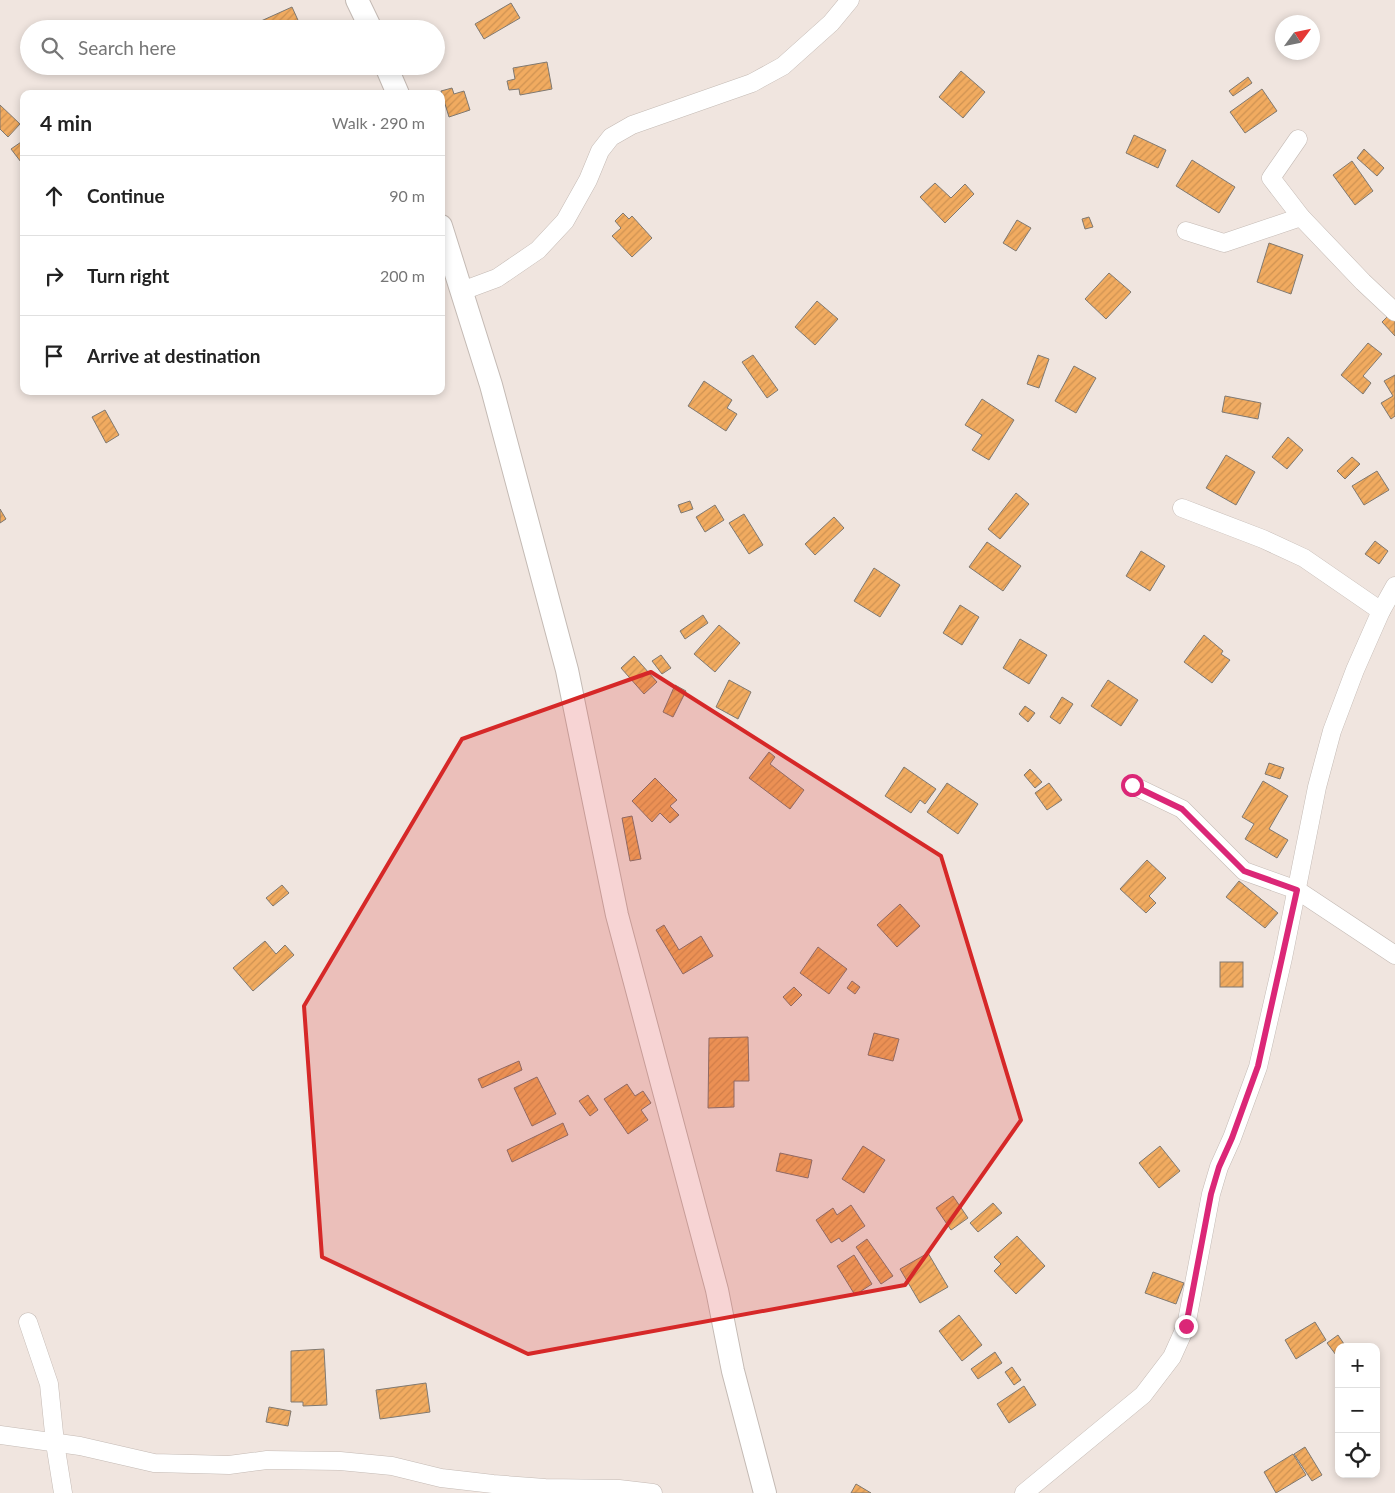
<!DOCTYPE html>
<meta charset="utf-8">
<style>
body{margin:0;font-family:Lato,sans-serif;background:#f6f6f6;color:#222}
.controls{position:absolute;right:15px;bottom:15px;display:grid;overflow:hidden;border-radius:10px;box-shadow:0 2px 8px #0003}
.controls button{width:45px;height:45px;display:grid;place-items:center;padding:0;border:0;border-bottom:1px solid #e0e0e0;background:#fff;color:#222;font:25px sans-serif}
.compass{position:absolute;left:1275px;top:15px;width:45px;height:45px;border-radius:50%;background:#fff;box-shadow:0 2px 8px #0003;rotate:57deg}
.stop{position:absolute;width:15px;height:15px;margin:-11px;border:4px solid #db2777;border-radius:50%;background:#fff}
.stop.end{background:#db2777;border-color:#fff;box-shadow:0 1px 5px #0008}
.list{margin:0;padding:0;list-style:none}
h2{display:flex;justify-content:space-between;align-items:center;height:65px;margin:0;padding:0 20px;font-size:21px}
h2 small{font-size:16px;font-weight:400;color:#767676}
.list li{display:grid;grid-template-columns:32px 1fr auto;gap:15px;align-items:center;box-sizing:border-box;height:80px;padding:0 20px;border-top:1px solid #e0e0e0}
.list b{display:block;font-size:19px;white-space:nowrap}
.list em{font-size:16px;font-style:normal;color:#767676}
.icon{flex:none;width:28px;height:28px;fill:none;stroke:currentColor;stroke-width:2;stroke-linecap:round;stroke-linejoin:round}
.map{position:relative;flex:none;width:1395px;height:1493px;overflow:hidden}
.search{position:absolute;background:#fff;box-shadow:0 2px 8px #0003;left:20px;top:20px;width:425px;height:55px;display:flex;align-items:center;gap:12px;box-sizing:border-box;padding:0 18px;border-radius:28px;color:#767676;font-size:19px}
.panel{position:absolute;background:#fff;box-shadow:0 2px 8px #0003;left:20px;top:90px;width:425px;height:305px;border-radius:10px}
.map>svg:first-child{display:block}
</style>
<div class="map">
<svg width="1395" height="1493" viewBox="0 0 1395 1493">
<defs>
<pattern id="building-hatch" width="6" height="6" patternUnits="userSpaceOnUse" patternTransform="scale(1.25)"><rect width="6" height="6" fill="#f1ab60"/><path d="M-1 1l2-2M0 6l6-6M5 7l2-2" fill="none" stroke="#ce9252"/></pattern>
</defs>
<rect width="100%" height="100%" fill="#f0e5df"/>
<g fill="url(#building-hatch)" stroke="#807971">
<polygon points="511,3 520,18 484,39 475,24"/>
<polygon points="292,7 302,29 264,29 261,21"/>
<polygon points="547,62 552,89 520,95 519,89 509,90 507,81 515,79 513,68"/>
<polygon points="961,71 985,92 963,118 939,97"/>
<polygon points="1248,77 1252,83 1233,96 1229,91"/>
<polygon points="452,88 454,94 464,91 470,110 449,117 441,91"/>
<polygon points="1262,89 1277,111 1245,133 1230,112"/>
<polygon points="0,105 20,124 8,137 0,129"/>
<polygon points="1134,135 1166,150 1158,168 1126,153"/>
<polygon points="24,140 24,166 11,149"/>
<polygon points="1364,149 1384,168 1377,176 1357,158"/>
<polygon points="1192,160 1235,187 1219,213 1176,186"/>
<polygon points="1352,161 1373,191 1355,205 1333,175"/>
<polygon points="935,183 951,198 965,184 974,194 945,223 920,197"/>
<polygon points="623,213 629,219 632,216 652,238 632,257 612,236 621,228 615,221"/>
<polygon points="1089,217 1093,227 1085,229 1082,219"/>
<polygon points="1017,220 1031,228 1016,251 1003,243"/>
<polygon points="1269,243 1303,255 1291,294 1257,282"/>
<polygon points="1109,273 1131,292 1106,319 1085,299"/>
<polygon points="817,301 838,319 815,345 795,327"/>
<polygon points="1391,313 1395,317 1395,336 1382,322"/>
<polygon points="1368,343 1382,354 1363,376 1371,383 1363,394 1341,375"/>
<polygon points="753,355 778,390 767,398 742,362"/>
<polygon points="1038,355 1049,359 1039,388 1027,384"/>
<polygon points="1074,366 1096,378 1076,413 1055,401"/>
<polygon points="1395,375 1395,416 1391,419 1381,403 1393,396 1384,381"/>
<polygon points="704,381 732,400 727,408 737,414 726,431 688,406"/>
<polygon points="1225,396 1261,403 1258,419 1222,412"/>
<polygon points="982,399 1014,420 989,460 972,450 982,435 965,425"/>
<polygon points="105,410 119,435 106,443 92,417"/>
<polygon points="1288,437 1303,450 1287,469 1272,457"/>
<polygon points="1226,455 1255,472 1236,505 1206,488"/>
<polygon points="1352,457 1360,464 1345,479 1337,471"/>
<polygon points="1377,471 1389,490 1364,505 1352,486"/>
<polygon points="1016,493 1029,504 1000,539 988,529"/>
<polygon points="690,501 693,509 681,513 678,505"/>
<polygon points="715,505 724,520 705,532 696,517"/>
<polygon points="0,509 6,519 0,523"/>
<polygon points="744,514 763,545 749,554 729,523"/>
<polygon points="834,517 844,528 815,555 805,544"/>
<polygon points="1375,541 1388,551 1379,564 1365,554"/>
<polygon points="987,542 1021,566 1003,591 969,567"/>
<polygon points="1141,551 1165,566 1150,591 1126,576"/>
<polygon points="874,568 900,585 880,617 854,601"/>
<polygon points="960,605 979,617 962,645 943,633"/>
<polygon points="703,615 708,623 685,639 680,631"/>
<polygon points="719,625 740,643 715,672 694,654"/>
<polygon points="1204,635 1223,651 1221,654 1230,660 1212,683 1184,662"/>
<polygon points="1020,639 1047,655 1029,684 1003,668"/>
<polygon points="661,655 671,668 662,674 652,661"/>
<polygon points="634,656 657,682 644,694 621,668"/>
<polygon points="729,680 751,692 738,719 716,707"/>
<polygon points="1108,680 1138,700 1121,726 1091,706"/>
<polygon points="675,685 686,691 673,717 663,712"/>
<polygon points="1062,697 1073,704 1060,724 1050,717"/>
<polygon points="1025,706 1035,713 1028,722 1019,714"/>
<polygon points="769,752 775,757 770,764 804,790 790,809 749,778"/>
<polygon points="1269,763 1284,768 1280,779 1265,774"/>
<polygon points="904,767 936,789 925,804 920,800 911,813 885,796"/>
<polygon points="1030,769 1042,782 1035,788 1024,775"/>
<polygon points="655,778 677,800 670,806 679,815 670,823 660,813 652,822 632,801"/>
<polygon points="1263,781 1288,796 1269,829 1288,840 1277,858 1245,839 1254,824 1242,817"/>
<polygon points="947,783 978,804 958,834 927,812"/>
<polygon points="1049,783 1062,800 1047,810 1035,793"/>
<polygon points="632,816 641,859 630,861 622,818"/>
<polygon points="1147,860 1166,878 1149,896 1156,903 1146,913 1120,889"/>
<polygon points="1239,881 1278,913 1265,928 1226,897"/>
<polygon points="282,885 289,893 273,906 266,898"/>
<polygon points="900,904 920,926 897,947 877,925"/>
<polygon points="664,925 679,950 701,936 713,956 683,974 656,930"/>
<polygon points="265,941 276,954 285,945 294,955 253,991 233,968"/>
<polygon points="818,947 847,969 829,994 800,973"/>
<rect x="1220" y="962" width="23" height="25"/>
<polygon points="852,981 860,987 855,994 847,988"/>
<polygon points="794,987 802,995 791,1006 783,997"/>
<polygon points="874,1033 899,1039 893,1061 868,1055"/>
<polygon points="748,1037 749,1081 734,1081 734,1107 708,1108 709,1038"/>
<polygon points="519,1061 522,1070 482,1088 478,1079"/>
<polygon points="537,1077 556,1114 532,1126 514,1088"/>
<polygon points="627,1084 635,1096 643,1091 651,1103 641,1110 648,1120 628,1134 604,1099"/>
<polygon points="588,1095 598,1110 590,1116 579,1101"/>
<polygon points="563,1123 568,1135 512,1162 507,1150"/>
<polygon points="863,1146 885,1160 864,1193 842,1179"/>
<polygon points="1160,1146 1180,1171 1159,1188 1139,1163"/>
<polygon points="780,1153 812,1160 808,1178 776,1171"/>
<polygon points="953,1196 968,1218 951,1230 936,1208"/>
<polygon points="993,1203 1002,1213 978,1232 970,1223"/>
<polygon points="851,1205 865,1226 842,1242 839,1238 831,1243 816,1220 833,1208 837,1215"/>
<polygon points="1017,1236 1045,1266 1016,1294 994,1271 1001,1264 994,1257"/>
<polygon points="867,1239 893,1276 881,1284 856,1247"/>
<polygon points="928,1253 948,1287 920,1303 900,1269"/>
<polygon points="854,1255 872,1284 855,1295 837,1266"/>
<polygon points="1153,1272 1184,1283 1176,1304 1145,1293"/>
<polygon points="959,1315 982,1345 962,1361 939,1331"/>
<polygon points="1315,1322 1326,1340 1296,1359 1285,1340"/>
<polygon points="1338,1335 1346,1347 1339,1347 1339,1359 1327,1343"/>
<polygon points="324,1349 327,1405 303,1406 303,1402 291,1402 291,1351"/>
<polygon points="995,1352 1002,1363 978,1379 971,1369"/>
<polygon points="1012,1367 1021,1380 1014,1385 1005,1372"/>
<polygon points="426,1383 430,1412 380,1419 376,1390"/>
<polygon points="1024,1386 1036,1405 1009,1423 997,1404"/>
<polygon points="269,1407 291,1411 288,1426 266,1422"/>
<polygon points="1305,1447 1322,1475 1312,1481 1294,1454"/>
<polygon points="1293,1454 1306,1475 1276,1493 1264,1472"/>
<polygon points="856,1484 871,1493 851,1493"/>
</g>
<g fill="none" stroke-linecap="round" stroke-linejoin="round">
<g stroke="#c4bab4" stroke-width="19">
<g id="minor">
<polyline points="1298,139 1271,178 1301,217 1363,282 1395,312"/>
<polyline points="1186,231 1224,243 1301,217"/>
<polyline points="462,291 497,278 538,250 565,221 588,180 600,151 611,137 632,125 752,83 783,66 831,23 850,0"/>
<polyline points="1182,508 1263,539 1304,558 1381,611"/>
<polyline points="1132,785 1182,809 1244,871 1297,890 1395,955"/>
<polyline points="28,1322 49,1384 55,1443 63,1493"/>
<polyline points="0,1435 80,1446 154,1463 229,1465 267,1460 340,1461 392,1466 441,1478 493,1484 545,1488 619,1489 653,1493"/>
<polyline points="1024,1493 1143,1395 1172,1357 1186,1326 1211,1194 1219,1167 1232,1138 1258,1067 1283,958 1317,787 1332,731 1355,670 1381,611 1395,586"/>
</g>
</g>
<g stroke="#c4bab4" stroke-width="24">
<g id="tertiary">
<polyline points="357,0 371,29"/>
<polyline points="386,66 398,94"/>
<polyline points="441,226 491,385 567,670 617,915 717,1290 733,1371 765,1493"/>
</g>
</g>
<use href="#minor" stroke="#fff" stroke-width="18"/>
<use href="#tertiary" stroke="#fff" stroke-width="22"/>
</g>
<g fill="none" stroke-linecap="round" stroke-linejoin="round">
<polyline stroke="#db2777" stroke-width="6" points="1132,785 1182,809 1244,871 1297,890 1258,1066 1232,1138 1219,1167 1211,1194 1186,1326"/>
</g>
<path fill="#d62828" fill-opacity="0.2" stroke="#d62828" stroke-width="4" stroke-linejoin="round" d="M651 672 941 856 1021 1120 905 1285 528 1354 322 1257 304 1006 462 739Z"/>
</svg>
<div class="controls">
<button>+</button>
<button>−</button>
<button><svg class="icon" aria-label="locate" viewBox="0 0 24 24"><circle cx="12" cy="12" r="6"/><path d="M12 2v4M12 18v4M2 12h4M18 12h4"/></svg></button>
</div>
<svg class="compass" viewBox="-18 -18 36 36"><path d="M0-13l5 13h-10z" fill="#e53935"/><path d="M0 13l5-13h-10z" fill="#767676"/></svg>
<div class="stop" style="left:1132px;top:785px"></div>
<div class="stop end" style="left:1186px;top:1326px"></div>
<div class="search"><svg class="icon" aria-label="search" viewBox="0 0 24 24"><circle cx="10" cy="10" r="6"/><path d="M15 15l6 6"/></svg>Search here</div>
<section class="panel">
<h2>4 min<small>Walk · 290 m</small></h2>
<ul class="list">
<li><svg class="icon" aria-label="ahead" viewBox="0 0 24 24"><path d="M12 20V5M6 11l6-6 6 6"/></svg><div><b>Continue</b></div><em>90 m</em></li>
<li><svg class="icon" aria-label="right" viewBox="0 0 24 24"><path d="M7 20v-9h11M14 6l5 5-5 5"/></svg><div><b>Turn right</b></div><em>200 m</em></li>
<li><svg class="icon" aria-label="arrive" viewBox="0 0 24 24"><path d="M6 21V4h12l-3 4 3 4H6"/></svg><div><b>Arrive at destination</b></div></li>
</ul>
</section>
</div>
